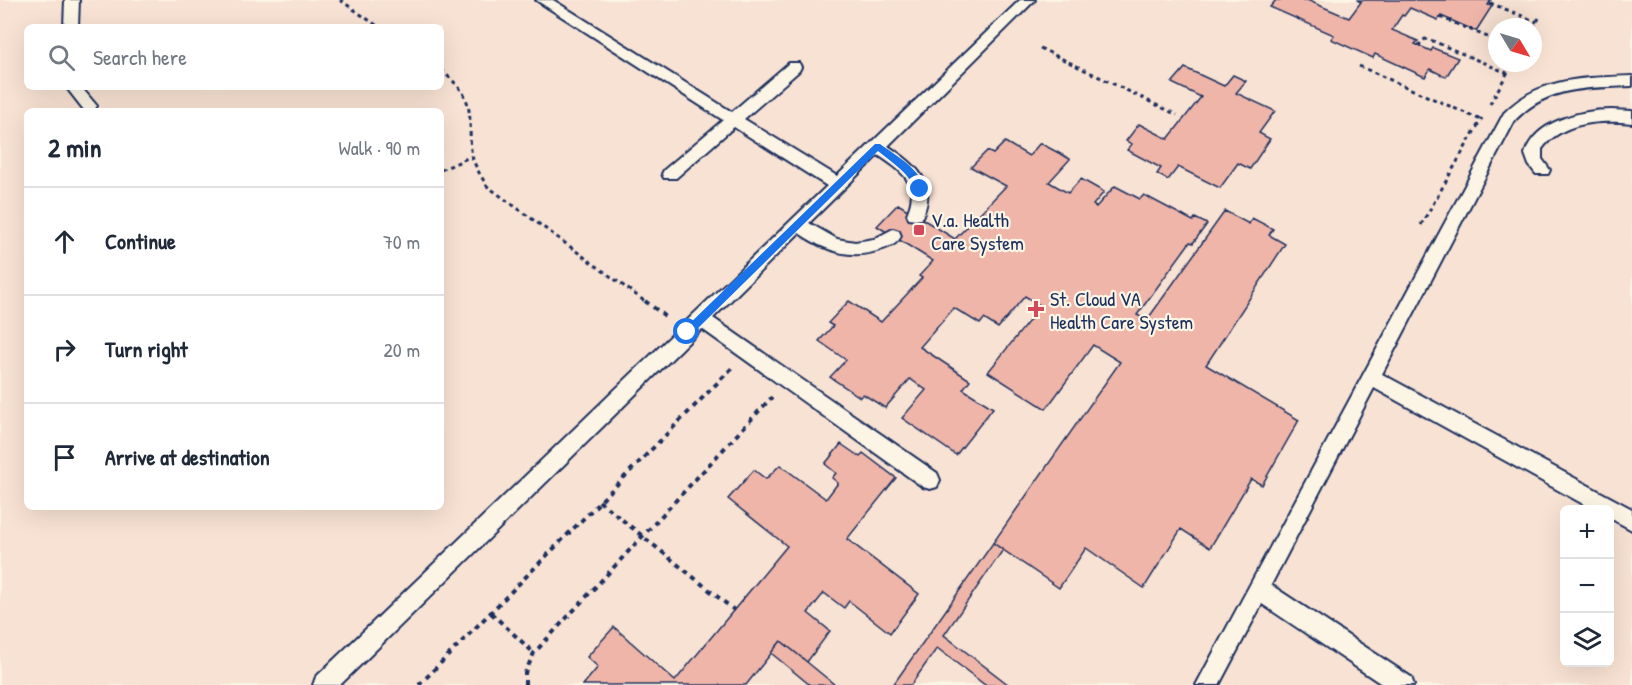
<!DOCTYPE html>
<meta charset="utf-8">
<style>
body{margin:0;font-family:"Patrick Hand",sans-serif;background:#f6f6f7;color:#1f2937}
.controls{position:absolute;right:18px;bottom:18px;display:grid;overflow:hidden;border-radius:9px;box-shadow:0 6px 24px #0002}
.controls button{width:54px;height:54px;display:grid;place-items:center;padding:0;border:0;border-bottom:2px solid #e0e1e3;background:#fff;color:#1f2937;font:30px sans-serif}
.compass{position:absolute;left:1488px;top:18px;width:54px;height:54px;border-radius:50%;background:#fff;box-shadow:0 6px 24px #0002;rotate:128deg}
.stop{position:absolute;width:18px;height:18px;margin:-14px;border:4px solid #1a73e8;border-radius:50%;background:#fff}
.stop.end{background:#1a73e8;border-color:#fff;box-shadow:0 2px 6px #0008}
.list{margin:0;padding:0;list-style:none}
h2{display:flex;justify-content:space-between;align-items:center;height:78px;margin:0;padding:0 24px;font-size:26px}
h2 small{font-size:20px;font-weight:400;color:#747a83}
.list li{display:grid;grid-template-columns:39px 1fr auto;gap:18px;align-items:center;box-sizing:border-box;height:108px;padding:0 24px;border-top:2px solid #e0e1e3}
.list b{display:block;font-size:22px;white-space:nowrap}
.list em{font-size:20px;font-style:normal;color:#747a83}
.icon{flex:none;width:33px;height:33px;fill:none;stroke:currentColor;stroke-width:2;stroke-linecap:round;stroke-linejoin:round}
.map{position:relative;flex:none;width:1632px;height:685px;overflow:hidden}
.search{position:absolute;background:#fff;box-shadow:0 6px 24px #0002;left:24px;top:24px;width:420px;height:66px;display:flex;align-items:center;gap:15px;box-sizing:border-box;padding:0 21px;border-radius:9px;color:#747a83;font-size:22px}
.panel{position:absolute;background:#fff;box-shadow:0 6px 24px #0002;left:24px;top:108px;width:420px;height:402px;border-radius:9px}
.map>svg:first-child{display:block}
</style>
<div class="map">
<svg width="1632" height="685" viewBox="0 0 1632 685">
<rect width="100%" height="100%" fill="#fcf5e5"/>
<filter id="ink" filterUnits="userSpaceOnUse"><feTurbulence type="fractalNoise" baseFrequency=".0167" numOctaves="2"/><feDisplacementMap in="SourceGraphic" scale="12" xChannelSelector="R" yChannelSelector="G"/><feConvolveMatrix kernelMatrix="1 2 1 2 8 2 1 2 1" color-interpolation-filters="sRGB"/></filter>
<g filter="url(#ink)">
<path fill="#f8e2d3" fill-rule="evenodd" d="M0 0H1632V685H0ZM27 27H441V87H27ZM1497 27H1533V63H1497ZM27 111H441V507H27ZM1564 510H1610V662H1564Z"/>
<g fill="#efb5a9" stroke="#1b2f5e" stroke-width="1.5">
<polygon points="1276,0 1307,0 1349,18 1361,2 1357,0 1491,0 1488,5 1492,6 1476,31 1441,16 1438,20 1410,8 1404,16 1402,15 1392,30 1418,41 1415,44 1431,51 1433,48 1458,58 1446,77 1430,69 1425,77 1375,54 1373,58 1331,39 1334,35 1270,7"/>
<polygon points="1185,68 1224,86 1233,75 1246,81 1236,93 1275,111 1259,133 1270,139 1250,169 1238,163 1220,188 1178,167 1168,180 1157,174 1161,168 1127,150 1132,144 1126,141 1139,124 1168,139 1201,97 1172,83"/>
<polygon points="1005,142 1029,156 1040,143 1070,159 1049,182 1068,193 1081,179 1104,192 1093,205 1096,207 1115,186 1140,199 1144,195 1193,221 1195,218 1207,224 1193,243 1190,242 1137,315 1147,320 1225,211 1249,224 1252,218 1273,229 1269,235 1285,244 1206,365 1299,420 1262,485 1251,479 1210,548 1181,529 1144,588 1086,548 1059,588 993,543 1120,362 1093,345 1046,409 988,372 1041,306 1025,296 998,328 984,319 980,324 954,308 920,347 970,380 963,389 993,408 956,455 902,418 926,390 910,379 885,408 863,394 860,397 830,377 846,360 819,341 833,326 828,323 849,301 881,322 922,278 919,276 933,261 877,226 898,204 955,239 1006,186 971,167 987,151 993,154"/>
<polygon points="841,444 860,457 863,453 896,478 847,539 919,594 890,633 849,601 844,608 824,593 808,613 830,631 807,662 781,641 746,685 583,685 598,667 587,657 614,627 675,681 787,546 728,499 754,470 766,479 780,465 826,499 838,483 832,478 836,473 825,464"/>
<polygon points="993,543 1003,550 944,635 1009,685 985,685 937,648 911,685 893,685"/>
<polygon points="781,641 807,662 835,685 810,685 771,653"/>
</g>
<g fill="none" stroke-linecap="round" stroke-linejoin="round">
<g stroke="#1b2f5e" stroke-width="4">
<g id="service">
<polygon points="65,0 79,0 78,27 64,27"/>
<path d="M536 0H553L732 112 789 63H799L801 67 799 71 744 119 837 176 1020 0H1035L888 146C916 165 939 183 921 219L915 220 909 219 907 214C921 184 902 171 878 155L809 223 837 239 855 242 874 239 893 229 899 231 901 236C898 243 890 247 883 249 852 261 825 251 799 233L713 318 937 473 940 480 937 487 930 489 923 487 702 329 340 685H313L316 677 827 186 734 127 676 178H664L662 174 664 170 723 120Z"/>
<path d="M1632 76V86C1587 88 1548 86 1515 120L1382 374 1632 509V530L1610 518V510H1594L1374 388 1271 585 1411 677 1414 685H1383L1262 604 1219 685H1196L1504 113C1539 77 1584 78 1632 76Z"/>
<polygon points="66,87 81,87 97,106 94,110 84,110"/>
<path d="M1611 110 1632 111V123C1601 120 1563 121 1542 149V159L1550 170 1548 174H1536L1529 165 1525 154C1534 121 1581 110 1611 110Z"/>
</g>
</g>
<g stroke="#1b2f5e" stroke-width="3" stroke-dasharray="4 4" stroke-linecap="butt">
<polyline points="340,0 379,27"/>
<polyline points="1490,3 1537,22"/>
<polyline points="1440,17 1497,41"/>
<polyline points="1533,28 1539,18"/>
<polyline points="1418,46 1425,39 1433,41 1507,73"/>
<polyline points="1040,48 1177,115"/>
<polyline points="1359,66 1481,120"/>
<path d="M441 70C451 79 461 87 466 99 473 117 468 137 472 156 475 167 481 176 487 186L647 303"/>
<polyline points="1490,104 1513,63"/>
<polyline points="441,170 472,156"/>
<polyline points="1421,225 1482,118"/>
</g>
<g stroke="#1b2f5e" stroke-width="4" stroke-dasharray="5 5" stroke-linecap="butt">
<polyline points="645,301 669,319"/>
<polyline points="599,501 734,610"/>
<polyline points="491,613 534,653"/>
<polyline points="419,685 733,367"/>
<polyline points="525,685 525,673 534,653 772,397"/>
</g>
<use href="#service" fill="#fcf5e5" fill-rule="evenodd"/>
</g>
</g>
<path fill="#1a73e8" d="M875 144H880C896 156 925 171 923 192H917C909 173 894 164 878 151L691 335H684V329Z"/>
<g fill="#d1495b" stroke="#fcf5e5" stroke-width="2">
<rect x="913" y="224" width="12" height="12" rx="3"/>
<path d="M1033 300h6v6h6v6h-6v6h-6v-6h-6v-6h6z"/>
</g>
<g text-anchor="middle" dominant-baseline="central" stroke-width="4.5" stroke-linejoin="round" paint-order="stroke">
<g font-size="20" fill="#1b2f5e" stroke="#fcf5e5" text-anchor="start">
<text x="931" y="219">V.a. Health<tspan x="931" dy="23">Care System</tspan></text>
<text x="1050" y="298">St. Cloud VA<tspan x="1050" dy="23">Health Care System</tspan></text>
</g>
</g>
</svg>
<div class="controls">
<button>+</button>
<button>−</button>
<button><svg class="icon" aria-label="layers" viewBox="0 0 24 24"><path d="M12 4l9 5-9 5-9-5zM3 14l9 5 9-5"/></svg></button>
</div>
<svg class="compass" viewBox="-18 -18 36 36"><path d="M0-13l5 13h-10z" fill="#e53935"/><path d="M0 13l5-13h-10z" fill="#747a83"/></svg>
<div class="stop" style="left:687px;top:332px"></div>
<div class="stop end" style="left:920px;top:189px"></div>
<div class="search"><svg class="icon" aria-label="search" viewBox="0 0 24 24"><circle cx="10" cy="10" r="6"/><path d="M15 15l6 6"/></svg>Search here</div>
<section class="panel">
<h2>2 min<small>Walk · 90 m</small></h2>
<ul class="list">
<li><svg class="icon" aria-label="ahead" viewBox="0 0 24 24"><path d="M12 20V5M6 11l6-6 6 6"/></svg><div><b>Continue</b></div><em>70 m</em></li>
<li><svg class="icon" aria-label="right" viewBox="0 0 24 24"><path d="M7 20v-9h11M14 6l5 5-5 5"/></svg><div><b>Turn right</b></div><em>20 m</em></li>
<li><svg class="icon" aria-label="arrive" viewBox="0 0 24 24"><path d="M6 21V4h12l-3 4 3 4H6"/></svg><div><b>Arrive at destination</b></div></li>
</ul>
</section>
</div>
